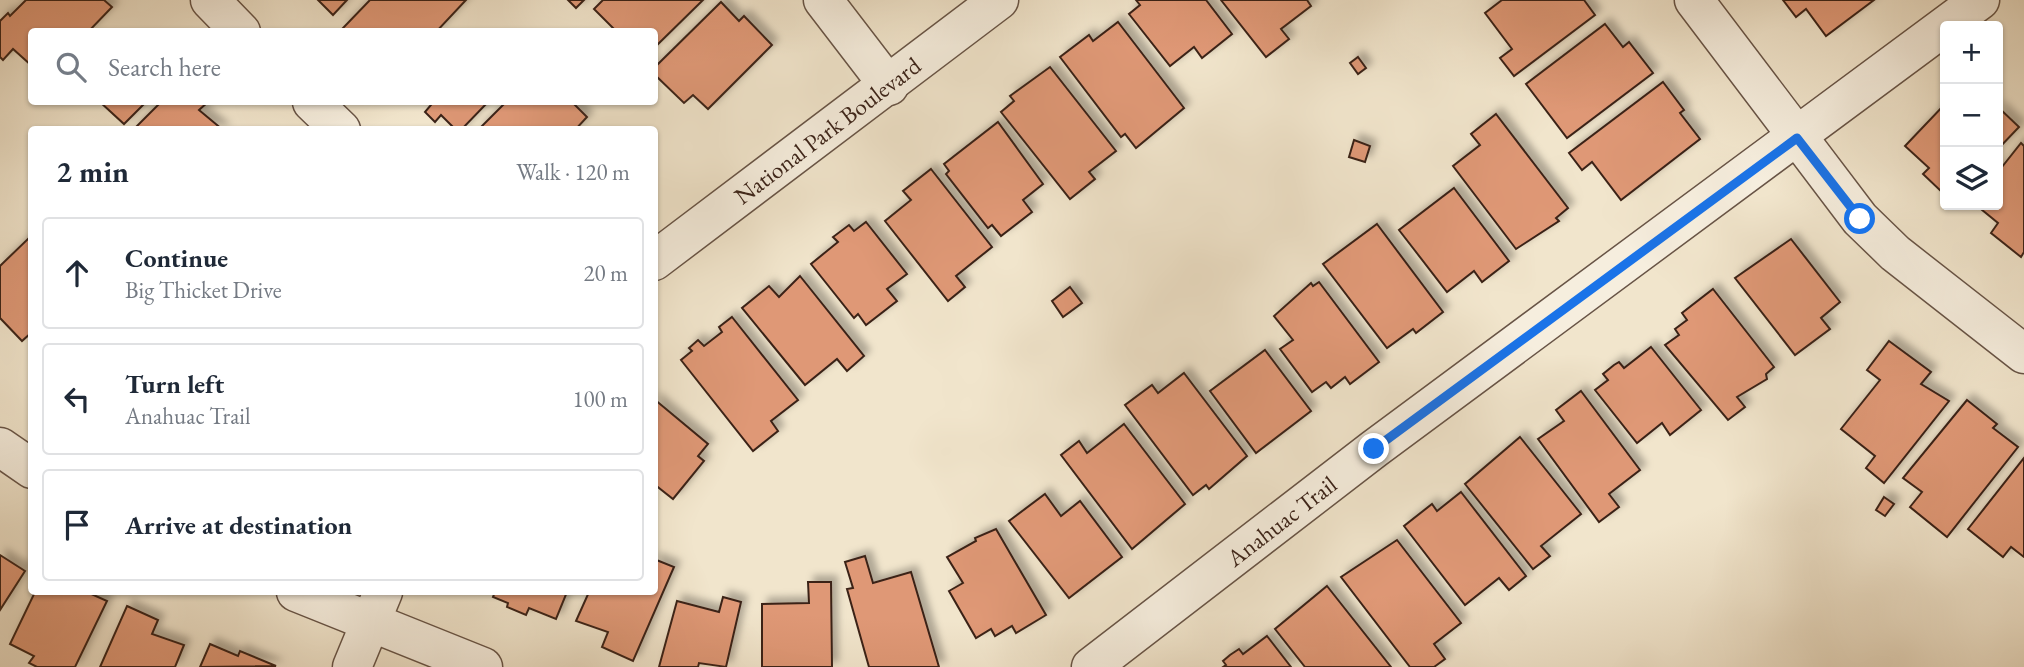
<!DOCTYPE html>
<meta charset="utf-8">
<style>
body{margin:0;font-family:"EB Garamond",serif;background:#f6f6f7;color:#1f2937}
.controls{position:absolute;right:21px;top:21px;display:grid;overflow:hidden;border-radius:7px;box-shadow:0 2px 5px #0004}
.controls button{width:63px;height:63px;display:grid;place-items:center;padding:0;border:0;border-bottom:2px solid #e0e1e3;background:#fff;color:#1f2937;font:35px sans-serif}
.stop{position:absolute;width:21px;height:21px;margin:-16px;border:5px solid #1a73e8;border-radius:50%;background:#fff}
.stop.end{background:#1a73e8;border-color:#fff;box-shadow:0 2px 7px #0008}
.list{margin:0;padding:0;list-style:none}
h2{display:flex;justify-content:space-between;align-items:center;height:91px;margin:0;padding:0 28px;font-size:30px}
h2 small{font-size:23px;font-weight:400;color:#747a83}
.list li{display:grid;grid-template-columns:46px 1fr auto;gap:21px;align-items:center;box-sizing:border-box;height:112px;margin:0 14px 14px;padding:0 14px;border:2px solid #e0e1e3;border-radius:7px}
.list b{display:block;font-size:26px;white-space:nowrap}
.list p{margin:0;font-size:23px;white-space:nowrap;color:#747a83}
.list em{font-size:23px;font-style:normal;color:#747a83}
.icon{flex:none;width:38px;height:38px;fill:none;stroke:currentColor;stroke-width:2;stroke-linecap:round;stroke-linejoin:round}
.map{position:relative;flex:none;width:2024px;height:667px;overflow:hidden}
.search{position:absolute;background:#fff;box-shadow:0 2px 5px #0004;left:28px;top:28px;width:630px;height:77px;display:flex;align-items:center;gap:18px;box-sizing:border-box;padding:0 24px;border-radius:7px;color:#747a83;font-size:26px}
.panel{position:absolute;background:#fff;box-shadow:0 2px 5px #0004;left:28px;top:126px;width:630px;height:469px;border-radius:7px}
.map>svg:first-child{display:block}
</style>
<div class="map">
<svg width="2024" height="667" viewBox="0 0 2024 667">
<defs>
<filter id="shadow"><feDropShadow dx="6" dy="-6" stdDeviation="3.5" flood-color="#0004"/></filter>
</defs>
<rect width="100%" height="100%" fill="#f1e5cc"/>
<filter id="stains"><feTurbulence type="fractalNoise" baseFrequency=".00286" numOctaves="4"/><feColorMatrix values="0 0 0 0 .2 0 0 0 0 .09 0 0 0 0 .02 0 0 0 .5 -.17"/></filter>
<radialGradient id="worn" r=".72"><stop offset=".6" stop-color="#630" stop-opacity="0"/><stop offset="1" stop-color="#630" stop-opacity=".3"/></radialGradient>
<g fill="#df9876" stroke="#3b2319" stroke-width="2" filter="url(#shadow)">
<polygon points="26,0 104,0 112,7 88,32 32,32 32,66 13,49 3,60 0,57 0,21 8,13 10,16"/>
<polygon points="318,0 347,0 333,15"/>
<polygon points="370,0 466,0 436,32 347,32 343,28"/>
<polygon points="568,0 584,0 576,8"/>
<polygon points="603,0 703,0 654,48 654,32 617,32 594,9"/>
<polygon points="1136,0 1206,0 1232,34 1202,58 1194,47 1170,66 1129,14 1140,5"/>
<polygon points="1221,0 1307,0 1311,6 1281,29 1289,39 1266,57"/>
<polygon points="1502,0 1584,0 1595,15 1514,76 1500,58 1512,49 1485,13"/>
<polygon points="1783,0 1874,0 1826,36 1806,9 1796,17"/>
<polygon points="721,2 739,21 744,16 772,45 708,109 693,95 684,103 654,74 654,68"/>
<polygon points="1118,22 1184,108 1136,148 1125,134 1121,137 1060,57 1089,35 1093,41"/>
<polygon points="1605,24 1623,47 1629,42 1653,73 1567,138 1526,84"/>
<polygon points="1358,57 1366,68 1358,74 1350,63"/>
<polygon points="1050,67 1116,151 1089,172 1095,179 1070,199 1001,112 1014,101 1010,96"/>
<polygon points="1663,82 1684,110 1680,113 1700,139 1621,200 1592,162 1582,170 1569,153"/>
<polygon points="100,102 146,102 124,124"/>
<polygon points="161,102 208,102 199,110 223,130 133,130"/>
<polygon points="427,102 488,102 461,130 456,130 441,115 435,122 425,112 431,105"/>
<polygon points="506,102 572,102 587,117 575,130 478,130"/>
<polygon points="1945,104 1945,195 1923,174 1929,168 1905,146"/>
<polygon points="1998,107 2019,127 1998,149"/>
<polygon points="1496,114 1568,208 1556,218 1559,221 1516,249 1453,166 1480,145 1471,134"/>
<polygon points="998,122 1043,184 1023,200 1032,212 1001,236 992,225 988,228 946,174 949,171 944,164"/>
<polygon points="1354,140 1370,146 1365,162 1349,157"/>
<polygon points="2021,143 2024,146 2024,252 2021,257 1991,233 1998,223 1976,205 1998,205 1998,172"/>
<polygon points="931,169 992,247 956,276 965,287 948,301 885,221 911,200 903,191"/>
<polygon points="1454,188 1509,261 1482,282 1474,271 1447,292 1399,230"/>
<polygon points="866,222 907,274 887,289 897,301 866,325 858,314 854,318 811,264 838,242 833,237 849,225 854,231"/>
<polygon points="1377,224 1443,312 1416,333 1413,329 1387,348 1323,264"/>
<polygon points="32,235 32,332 22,341 0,318 0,266"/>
<polygon points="1791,239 1840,302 1821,318 1830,329 1795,355 1735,278"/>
<polygon points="800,276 864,356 847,371 837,359 805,385 742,308 769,286 779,297"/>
<polygon points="1319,282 1379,362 1350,384 1345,377 1331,388 1326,382 1312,392 1280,349 1293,340 1274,316 1311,283 1313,286"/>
<polygon points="1070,287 1082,303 1063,317 1052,301"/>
<polygon points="1713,289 1774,367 1766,374 1767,379 1737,397 1745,407 1728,420 1665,345 1679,335 1675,329 1687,320 1682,313"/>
<polygon points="732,317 798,400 771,421 778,431 753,451 681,360 692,351 689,348 698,340 704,346 722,332 719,327"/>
<polygon points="1889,341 1931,372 1921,384 1949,401 1884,483 1866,468 1875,456 1841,429 1880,380 1867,370"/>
<polygon points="1651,347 1701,410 1670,435 1662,423 1637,443 1595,390 1608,380 1603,374 1614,365 1619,362 1624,368"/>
<polygon points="1265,350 1311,411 1256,453 1210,391"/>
<polygon points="1184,373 1247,456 1209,489 1206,485 1193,495 1125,405 1152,385 1158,393"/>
<polygon points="1581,391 1640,470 1609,494 1619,507 1599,522 1538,439 1564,421 1556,410"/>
<polygon points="654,399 708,444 698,456 704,461 673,499 654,484"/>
<polygon points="1967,400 1997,424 1993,428 2018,447 1947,537 1910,507 1922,492 1903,478"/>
<polygon points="1124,424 1185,504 1132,549 1061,455 1079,441 1087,453"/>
<polygon points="1520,437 1581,514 1541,546 1550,556 1533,569 1465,484"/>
<polygon points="2024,458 2024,557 2011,547 2003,557 1968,529"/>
<polygon points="1461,492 1526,576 1509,590 1499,578 1465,605 1404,526 1432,504 1437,511"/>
<polygon points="1045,494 1061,516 1080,501 1122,557 1069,598 1009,521"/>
<polygon points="1884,497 1894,504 1885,516 1876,510"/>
<polygon points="996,529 1046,615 1016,633 1012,626 995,636 991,629 976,638 949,591 963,583 947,557 976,541 975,538"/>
<polygon points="1397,540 1461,623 1434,644 1445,659 1434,667 1410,667 1341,577"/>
<polygon points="0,555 25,571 0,610"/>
<polygon points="865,556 873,583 911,572 939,667 869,667 847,589 853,588 845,562"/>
<polygon points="654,559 674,567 633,661 602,647 608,632 576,621 589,592 654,592"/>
<polygon points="808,582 831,582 832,667 762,667 762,604 809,603"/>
<polygon points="1327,586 1391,667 1305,667 1275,629"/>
<polygon points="35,592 87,592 107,601 75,667 37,667 29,663 34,656 10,644"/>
<polygon points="495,592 567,592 556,619 529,608 526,615 507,607 508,603 493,597"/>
<polygon points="723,597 741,602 726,667 699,663 698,667 659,667 677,601 719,612"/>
<polygon points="127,606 158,620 152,634 184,645 175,667 100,667"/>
<polygon points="1267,636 1291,667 1223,667 1226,665 1223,661 1230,655 1239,649 1243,654"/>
<polygon points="210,644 238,656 240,651 276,666 200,667"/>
</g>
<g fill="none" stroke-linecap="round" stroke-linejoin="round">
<g stroke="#685446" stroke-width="41">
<g id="minor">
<polyline points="210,0 241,32"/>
<polyline points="823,0 889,86"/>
<polyline points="1694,0 1860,219 1895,253 2024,354"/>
<polyline points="312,102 341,130"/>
<path id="s1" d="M654 261 999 0"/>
<polyline points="0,447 32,469"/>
<polyline points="296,592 483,667"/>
<polyline points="352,667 383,592"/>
<path id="s2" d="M1091 667 1374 449 1980 0"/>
</g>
</g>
<use href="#minor" stroke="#f6eede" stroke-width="38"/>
</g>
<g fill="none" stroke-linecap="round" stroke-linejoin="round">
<polyline stroke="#1a73e8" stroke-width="9" points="1374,449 1797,138 1860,219"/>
</g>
<g text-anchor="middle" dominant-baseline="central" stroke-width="7" stroke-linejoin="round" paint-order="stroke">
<g font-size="24" fill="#3b2319" stroke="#f6eede">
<text stroke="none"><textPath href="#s1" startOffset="217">National Park Boulevard</textPath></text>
<text stroke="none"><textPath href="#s2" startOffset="240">Anahuac Trail</textPath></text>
</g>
</g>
<rect width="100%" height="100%" filter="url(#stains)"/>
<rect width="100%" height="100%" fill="url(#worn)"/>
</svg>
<div class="controls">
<button>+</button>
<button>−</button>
<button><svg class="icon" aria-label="layers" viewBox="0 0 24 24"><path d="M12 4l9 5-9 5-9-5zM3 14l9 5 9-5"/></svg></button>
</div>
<div class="stop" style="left:1860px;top:219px"></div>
<div class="stop end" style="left:1374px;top:449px"></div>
<div class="search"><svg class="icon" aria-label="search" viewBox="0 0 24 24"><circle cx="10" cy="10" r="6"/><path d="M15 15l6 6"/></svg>Search here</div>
<section class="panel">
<h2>2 min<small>Walk · 120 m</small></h2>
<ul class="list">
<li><svg class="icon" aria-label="ahead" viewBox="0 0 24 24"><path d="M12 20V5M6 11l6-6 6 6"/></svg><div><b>Continue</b><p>Big Thicket Drive</p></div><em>20 m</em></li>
<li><svg class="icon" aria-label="left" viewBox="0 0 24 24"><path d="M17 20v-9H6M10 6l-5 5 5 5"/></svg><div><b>Turn left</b><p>Anahuac Trail</p></div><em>100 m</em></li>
<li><svg class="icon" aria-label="arrive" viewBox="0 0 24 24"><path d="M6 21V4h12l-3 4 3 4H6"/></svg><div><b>Arrive at destination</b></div></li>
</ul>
</section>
</div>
